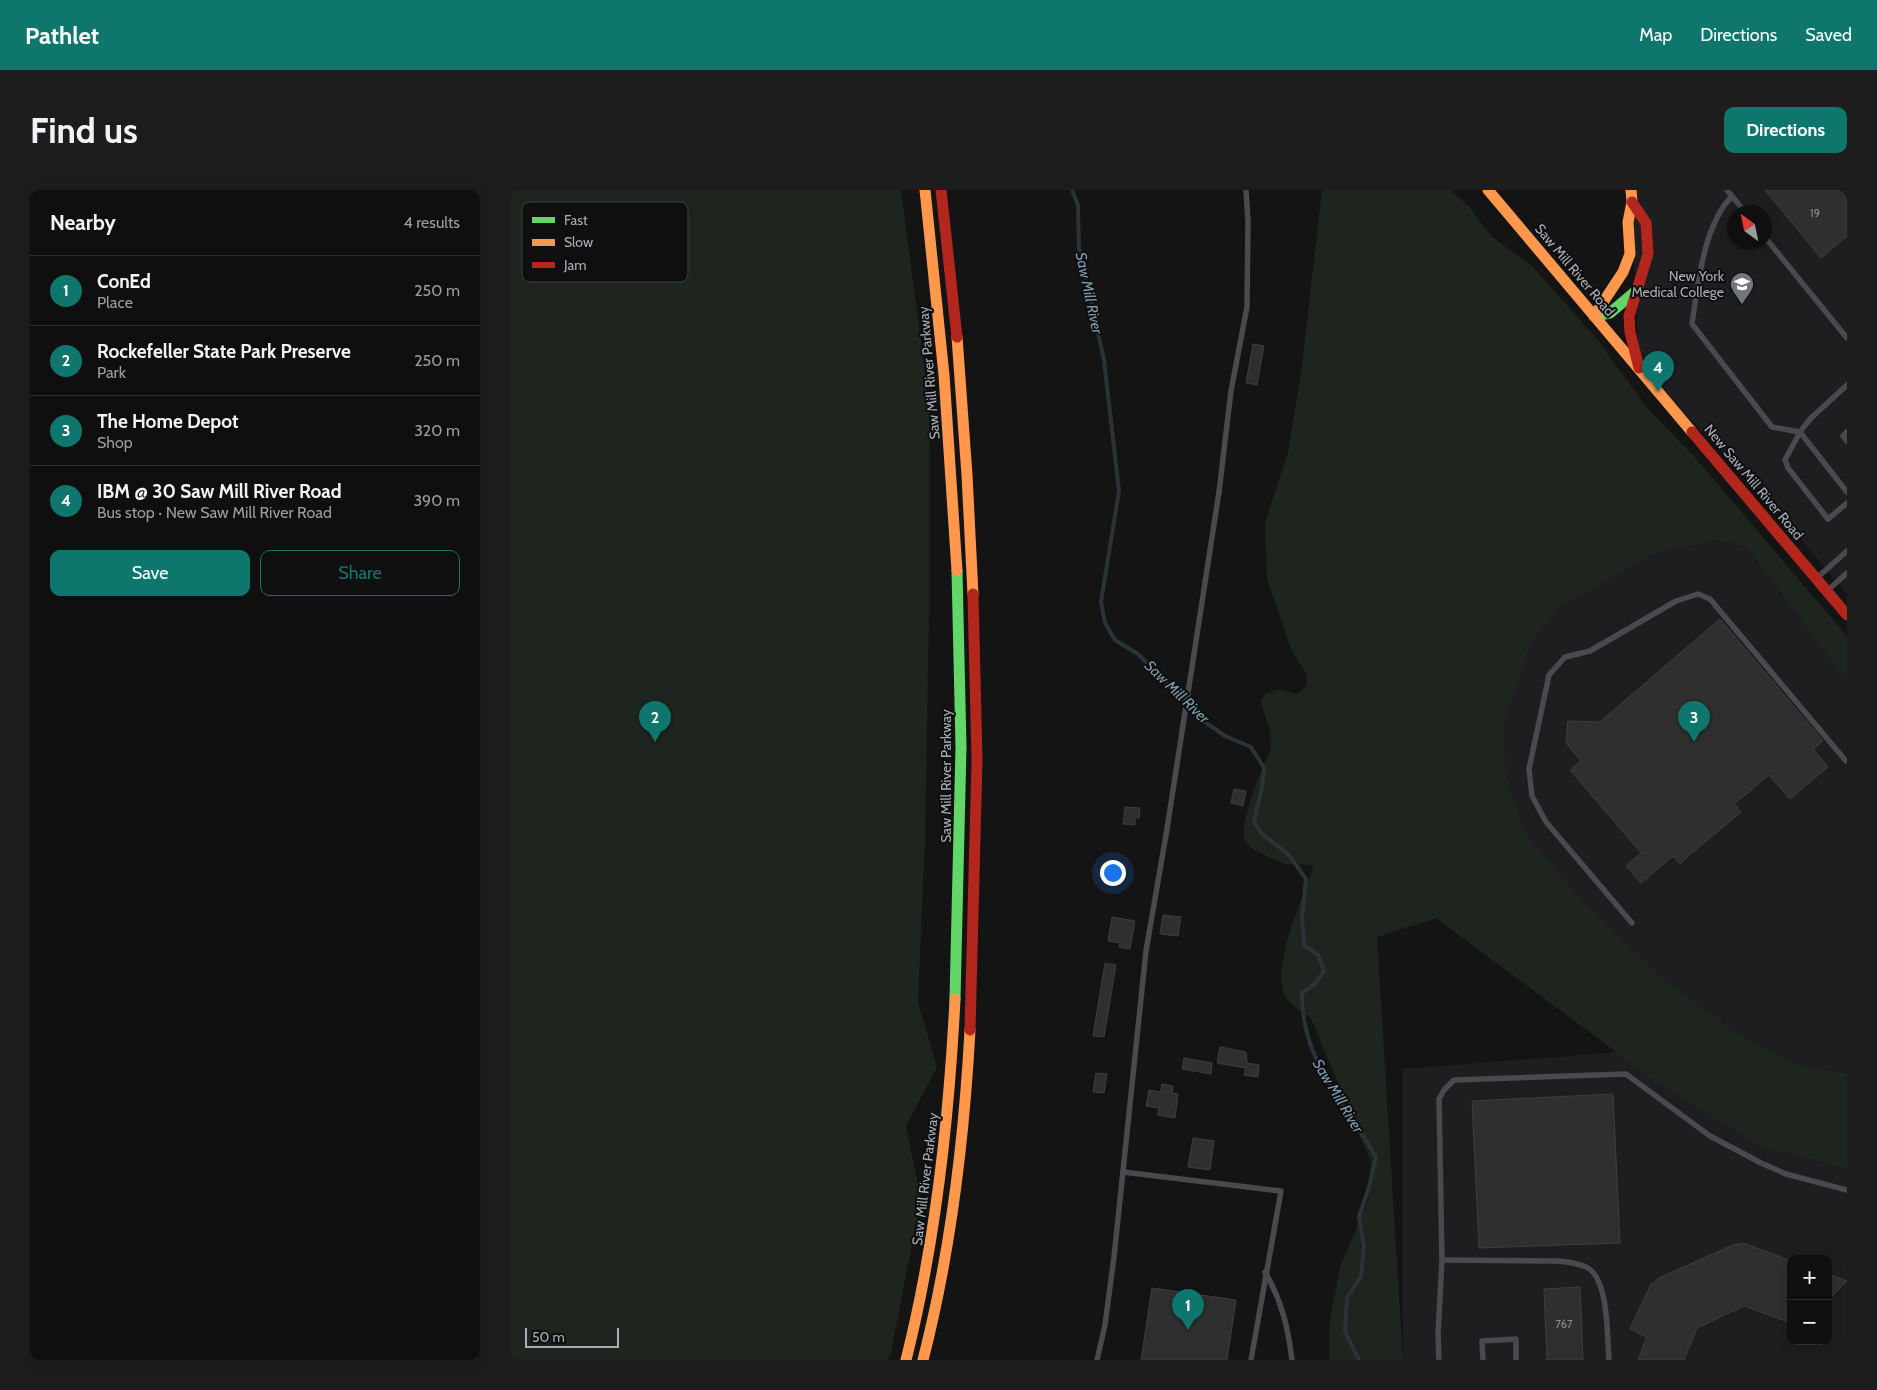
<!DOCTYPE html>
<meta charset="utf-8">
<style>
body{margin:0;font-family:Cabin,sans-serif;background:#1d1d1e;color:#f1f3f6}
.controls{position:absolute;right:15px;bottom:15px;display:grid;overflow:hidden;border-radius:10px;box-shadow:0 2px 12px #0003}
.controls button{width:45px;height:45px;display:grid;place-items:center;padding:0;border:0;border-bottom:1px solid #2f2f30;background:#0f0f10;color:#f1f3f6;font:25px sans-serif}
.compass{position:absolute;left:1217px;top:15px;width:45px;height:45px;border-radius:50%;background:#0f0f10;box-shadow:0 2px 12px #0003;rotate:327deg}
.scale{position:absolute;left:15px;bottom:12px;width:94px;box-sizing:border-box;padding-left:5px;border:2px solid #a6acb5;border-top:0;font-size:14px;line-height:18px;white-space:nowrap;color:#a6acb5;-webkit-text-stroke:4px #0f0f10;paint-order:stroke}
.you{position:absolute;left:602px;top:682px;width:18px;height:18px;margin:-12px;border:4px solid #fff;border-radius:50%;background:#1a73e8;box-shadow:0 0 0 8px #1a73e833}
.badge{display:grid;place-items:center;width:32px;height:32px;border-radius:50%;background:#0f766e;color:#fff;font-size:16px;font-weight:700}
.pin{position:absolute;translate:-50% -41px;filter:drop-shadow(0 1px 2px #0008)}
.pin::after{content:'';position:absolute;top:26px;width:18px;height:15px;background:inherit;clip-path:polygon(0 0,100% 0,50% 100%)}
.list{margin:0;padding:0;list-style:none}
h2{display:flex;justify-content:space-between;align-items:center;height:65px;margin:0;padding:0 20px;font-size:21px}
h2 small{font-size:16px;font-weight:400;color:#9b9c9f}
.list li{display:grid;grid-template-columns:32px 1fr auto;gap:15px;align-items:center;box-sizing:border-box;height:70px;padding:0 20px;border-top:1px solid #2f2f30}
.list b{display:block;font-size:19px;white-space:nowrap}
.list p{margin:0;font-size:16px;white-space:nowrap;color:#9b9c9f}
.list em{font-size:16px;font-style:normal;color:#9b9c9f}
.actions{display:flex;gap:10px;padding:15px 20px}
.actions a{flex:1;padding:11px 0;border:1px solid #0f766e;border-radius:10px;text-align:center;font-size:18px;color:#0f766e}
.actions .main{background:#0f766e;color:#fff}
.map{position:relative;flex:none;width:1337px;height:1170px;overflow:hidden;border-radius:10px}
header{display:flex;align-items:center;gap:30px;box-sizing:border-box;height:70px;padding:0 25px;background:#0f766e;color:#fff}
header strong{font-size:24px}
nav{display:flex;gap:28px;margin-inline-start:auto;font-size:18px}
.intro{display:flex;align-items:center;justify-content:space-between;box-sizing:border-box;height:120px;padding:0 30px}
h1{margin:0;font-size:35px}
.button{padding:12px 22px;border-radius:10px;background:#0f766e;color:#fff;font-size:18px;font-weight:700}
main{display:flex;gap:30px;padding:0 30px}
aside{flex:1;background:#0f0f10;border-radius:10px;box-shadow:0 2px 12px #0003}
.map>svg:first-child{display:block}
</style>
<header>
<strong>Pathlet</strong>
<nav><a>Map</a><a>Directions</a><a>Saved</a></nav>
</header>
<div class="intro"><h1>Find us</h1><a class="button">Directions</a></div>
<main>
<aside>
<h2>Nearby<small>4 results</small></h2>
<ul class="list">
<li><span class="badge">1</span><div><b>ConEd</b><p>Place</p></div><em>250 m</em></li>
<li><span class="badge">2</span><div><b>Rockefeller State Park Preserve</b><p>Park</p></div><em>250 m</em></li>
<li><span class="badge">3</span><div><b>The Home Depot</b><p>Shop</p></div><em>320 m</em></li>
<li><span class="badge">4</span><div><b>IBM @ 30 Saw Mill River Road</b><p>Bus stop · New Saw Mill River Road</p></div><em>390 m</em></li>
</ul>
<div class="actions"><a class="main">Save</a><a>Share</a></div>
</aside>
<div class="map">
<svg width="1337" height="1170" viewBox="0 0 1337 1170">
<rect width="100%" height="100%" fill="#141415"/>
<g fill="#1e1e20" fill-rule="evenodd">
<path d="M1121 0H1337V404L1241 291 1129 178ZM1224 22H1254V52H1224Z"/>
<polygon points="1210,349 1237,358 1337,492 1337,883 1289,875 1230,845 1148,784 1070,708 1014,641 996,583 995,530 1022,451 1050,417 1150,361"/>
<path d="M1123 861 1337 944V1170H893V879ZM1281 1069H1318V1151H1281Z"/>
</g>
<g fill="#1e251f">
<polygon points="0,0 391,0 419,213 419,424 415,651 408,812 427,877 396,936 411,1009 381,1162 378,1170 0,1170"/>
<path d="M812 0H941L961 19 981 46 1023 77 1087 149 1138 219 1183 265 1337 446V492L1237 358 1210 350 1150 361 1050 417 1022 451 995 530 996 583 1014 641 1070 708 1148 784 1230 845 1289 875 1337 883V978L1250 956 1144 890 926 728 867 747 893 1170H819L820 1130 830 1077 858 1011 861 972 801 828C793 822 783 817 777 809 758 779 794 707 804 675L774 674 744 660 734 650V635L741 607 761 557V545L751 512 755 504 770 499 787 504 797 495 796 484 781 459 757 389 755 333 778 262 792 175Z"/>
</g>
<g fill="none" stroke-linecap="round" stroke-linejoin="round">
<path stroke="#2a3338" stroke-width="4" d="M562 0 568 15 569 58 594 170 609 301 591 412 595 433 605 450 628 464 695 532 715 546 741 557 754 578 752 598 744 631 751 643 779 665 796 689 792 728 794 755 808 765 814 781 804 795 792 803C791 870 834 912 866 967L859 997 849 1027 854 1056 851 1086 837 1108 835 1142 849 1170"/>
</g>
<g fill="#2f2f30" stroke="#3d3e41">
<polygon points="1255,0 1337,0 1337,46 1311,68"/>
<polygon points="743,154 754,156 747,195 736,193"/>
<polygon points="1210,429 1313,551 1303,559 1318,577 1280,609 1259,585 1224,614 1231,622 1177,667 1170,674 1163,666 1131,693 1116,676 1131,663 1060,580 1071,571 1056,553 1058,531 1090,532"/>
<polygon points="724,599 736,601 733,616 721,613"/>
<polygon points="615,617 630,618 629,628 625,628 625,635 613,634"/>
<polygon points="653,725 671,727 668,746 650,744"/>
<polygon points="602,727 625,731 620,759 609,757 610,753 598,751"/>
<polygon points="595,773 606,775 594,847 583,846"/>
<polygon points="710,857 736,862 737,873 749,875 748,887 734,885 736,878 707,873"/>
<polygon points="674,868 702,873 701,884 672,879"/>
<polygon points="586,883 597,884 594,903 583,902"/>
<polygon points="652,894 663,896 662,903 668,904 665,928 648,925 649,918 636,916 639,900 651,902"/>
<polygon points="1103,904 1110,1053 969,1058 962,911"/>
<polygon points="683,948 704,951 700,980 678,977"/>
<polygon points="1234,1053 1281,1071 1281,1133 1234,1116 1187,1138 1174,1170 1128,1170 1137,1147 1120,1139 1141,1094 1151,1087 1223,1055"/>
<polygon points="1318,1084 1337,1091 1318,1110"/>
<polygon points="1070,1097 1073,1170 1037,1170 1034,1099"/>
<polygon points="642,1098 726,1110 717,1170 631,1170"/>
</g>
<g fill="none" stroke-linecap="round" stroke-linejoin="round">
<g stroke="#494a4d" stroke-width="5.5">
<polyline points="1217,0 1235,22"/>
<path d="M1222 6C1193 36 1188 95 1182 134L1262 237 1290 242 1275 270 1278 278 1318 329 1337 313"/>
<polyline points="1254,46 1337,148"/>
<polyline points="1337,195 1300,229 1290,242 1337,302"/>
<polyline points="1337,242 1333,246 1337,251"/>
<polyline points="1309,386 1337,361"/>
<polyline points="1318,400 1337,383"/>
<polyline points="1122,733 1036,632 1022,606 1019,579 1039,485 1055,467 1080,461 1166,411 1188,404 1200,409 1336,571"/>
<polyline points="613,982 771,1001 741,1170"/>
<path d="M932 1070 1048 1071C1058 1072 1069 1073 1078 1078 1099 1091 1097 1147 1099 1170"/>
<path d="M755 1082C772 1111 778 1138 782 1170"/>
<polyline points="587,1170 595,1135 604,1067 636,761 657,639 709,302 721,201 737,117 738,31 736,0"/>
<polyline points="929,1170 928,1144 932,1070 929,909 934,900 944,890 1116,884 1200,946 1251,973 1276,984 1337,1000"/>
<polyline points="973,1170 972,1151 1006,1149 1006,1170"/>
</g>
<g stroke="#63d668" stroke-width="11">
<polyline points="1084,126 1100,123 1126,101"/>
<polyline points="445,809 451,557 447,381"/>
</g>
<g stroke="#ff974d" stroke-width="11">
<polyline points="415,0 434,185 447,381"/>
<polyline points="978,0 1182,242"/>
<polyline points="1084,126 1113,82 1120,64 1118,32 1122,12 1121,0"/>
<polyline points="447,147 457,285 463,404"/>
<path d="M396 1170C426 1051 439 931 445 809"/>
<path d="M413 1170C441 1061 454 952 460 840"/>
</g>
<g stroke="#b3261e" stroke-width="11">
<polyline points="431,0 447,147"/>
<polyline points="1122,12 1136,33 1138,64 1119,126 1120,142 1129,178"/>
<polyline points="1182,242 1337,425"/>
<polyline points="460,840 467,570 463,404"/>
</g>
</g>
<defs>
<g id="university-pin" transform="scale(1.25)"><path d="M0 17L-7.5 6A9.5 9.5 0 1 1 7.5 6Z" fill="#73777d" stroke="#0f0f10"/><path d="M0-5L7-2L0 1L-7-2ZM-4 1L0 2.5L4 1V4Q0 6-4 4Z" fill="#fff"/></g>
</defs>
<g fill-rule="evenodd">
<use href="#university-pin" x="1232" y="94"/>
</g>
<g text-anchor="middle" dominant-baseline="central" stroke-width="4" stroke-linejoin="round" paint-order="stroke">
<g font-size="11" fill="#888d94">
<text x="1305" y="23">19</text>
<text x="1054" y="1134">767</text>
</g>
<g font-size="14" fill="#a6acb5" stroke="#0f0f10">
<text transform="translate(1065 80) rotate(50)">Saw Mill River Road</text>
<text transform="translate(419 183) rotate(-95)">Saw Mill River Parkway</text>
<text transform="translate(1244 292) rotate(50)">New Saw Mill River Road</text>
<text transform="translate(436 586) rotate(-90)">Saw Mill River Parkway</text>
<text transform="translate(415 989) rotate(-83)">Saw Mill River Parkway</text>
</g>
<g font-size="14" fill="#a6acb5" stroke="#0f0f10" text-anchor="end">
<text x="1214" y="86">New York<tspan x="1214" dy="16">Medical College</tspan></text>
</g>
<g font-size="15" font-style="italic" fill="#7e9daf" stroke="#0f0f10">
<text transform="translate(579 103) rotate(78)">Saw Mill River</text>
<text transform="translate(667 502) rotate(44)">Saw Mill River</text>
<text transform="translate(828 906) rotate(59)">Saw Mill River</text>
</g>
</g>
<rect x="12" y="12" width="166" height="80" rx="8" fill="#0f0f10" stroke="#3c3e42" stroke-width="1"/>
<rect x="22" y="27" width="23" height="6" fill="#63d668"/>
<rect x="22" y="49" width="23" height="7" fill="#ff974d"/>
<rect x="22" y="72" width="23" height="6" fill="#b3261e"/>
<g font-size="14" fill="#a6acb5">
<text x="54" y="35">Fast</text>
<text x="54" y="57">Slow</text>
<text x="54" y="80">Jam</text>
</g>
</svg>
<div class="controls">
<button>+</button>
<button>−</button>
</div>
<svg class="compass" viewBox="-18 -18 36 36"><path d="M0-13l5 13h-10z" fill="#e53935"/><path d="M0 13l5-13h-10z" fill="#9b9c9f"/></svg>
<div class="scale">50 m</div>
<div class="you"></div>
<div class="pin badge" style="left:678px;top:1140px">1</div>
<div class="pin badge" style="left:145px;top:552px">2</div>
<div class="pin badge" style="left:1184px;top:552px">3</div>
<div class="pin badge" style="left:1148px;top:202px">4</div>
</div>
</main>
